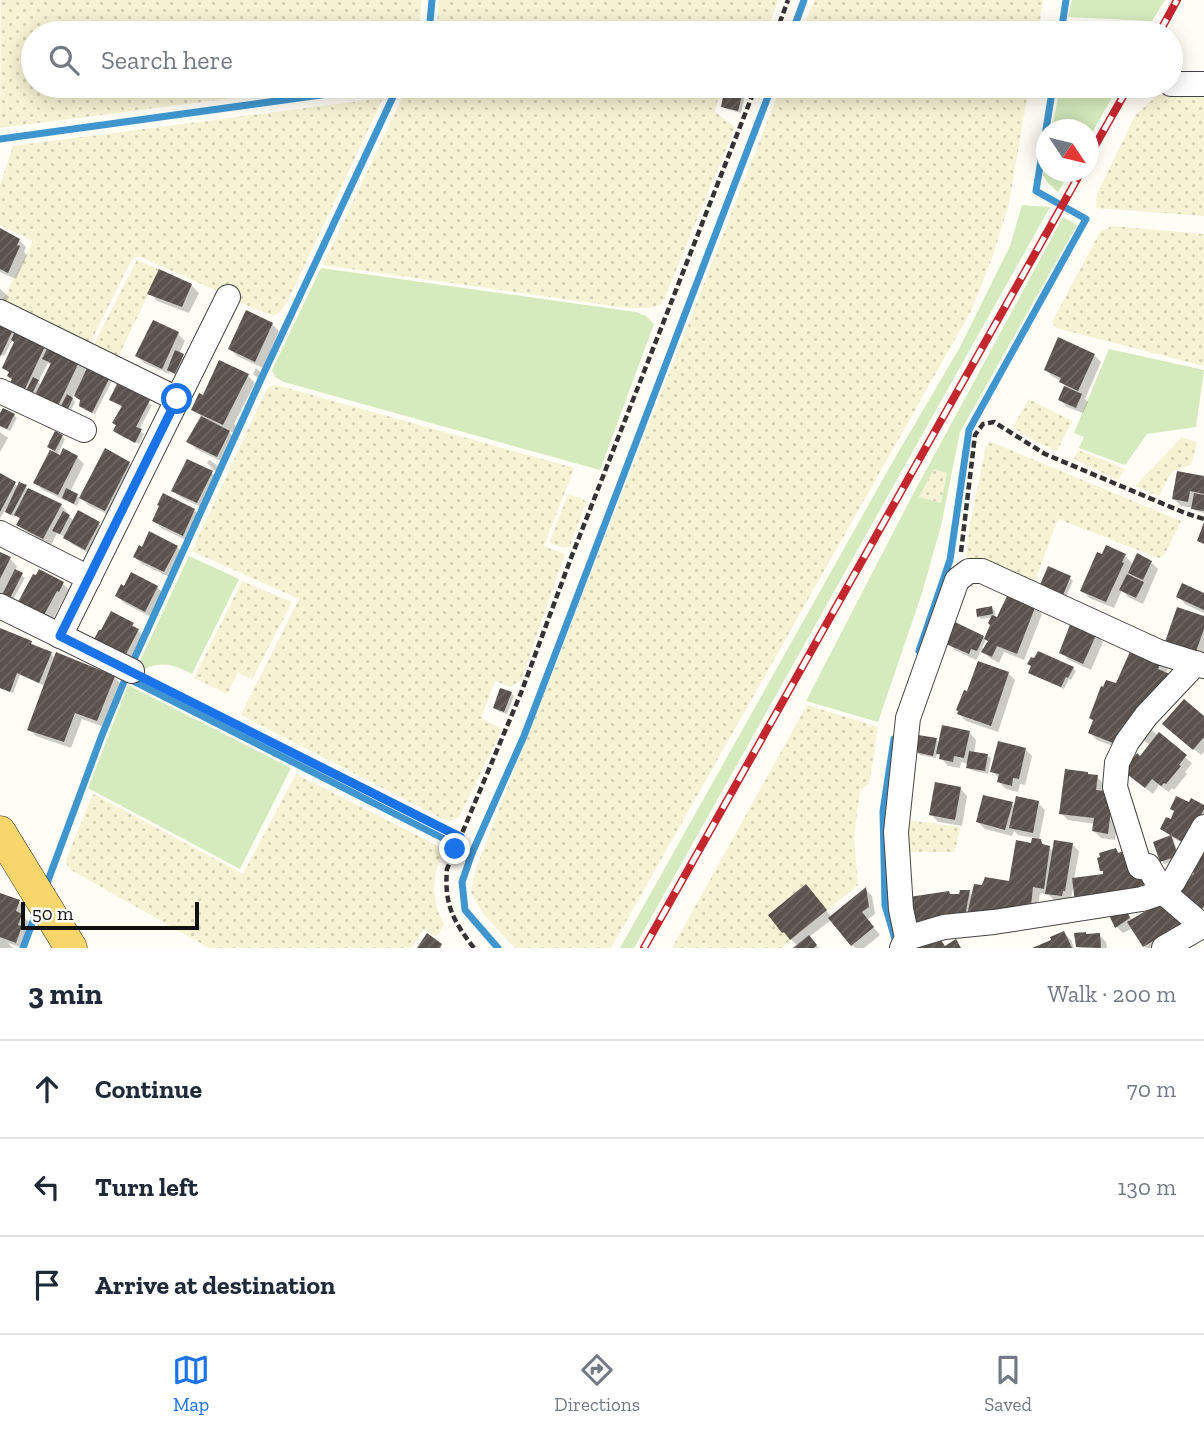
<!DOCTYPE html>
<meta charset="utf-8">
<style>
body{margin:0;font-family:"Zilla Slab",serif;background:#f2f2f3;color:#1f2937}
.compass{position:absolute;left:1036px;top:119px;width:63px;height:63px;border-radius:50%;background:#fff;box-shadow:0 4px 18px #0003;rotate:125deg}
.scale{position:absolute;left:21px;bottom:18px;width:178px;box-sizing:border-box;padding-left:7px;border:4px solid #111;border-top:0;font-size:19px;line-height:24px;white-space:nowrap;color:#111;-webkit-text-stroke:5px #fff;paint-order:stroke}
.stop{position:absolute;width:21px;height:21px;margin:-16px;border:5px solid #1a73e8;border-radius:50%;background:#fff}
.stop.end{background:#1a73e8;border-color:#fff;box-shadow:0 2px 7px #0008}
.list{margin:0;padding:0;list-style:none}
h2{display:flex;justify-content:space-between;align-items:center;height:91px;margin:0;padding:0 28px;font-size:30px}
h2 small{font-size:23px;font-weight:400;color:#747a83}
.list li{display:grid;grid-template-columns:46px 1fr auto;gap:21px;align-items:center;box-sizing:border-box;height:98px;padding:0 28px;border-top:2px solid #e0e1e3}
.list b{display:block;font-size:26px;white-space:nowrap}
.list em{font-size:23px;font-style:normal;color:#747a83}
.icon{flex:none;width:38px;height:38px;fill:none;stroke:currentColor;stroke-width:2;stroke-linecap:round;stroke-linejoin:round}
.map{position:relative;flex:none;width:1204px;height:948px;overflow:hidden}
.search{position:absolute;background:#fff;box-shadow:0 4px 18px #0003;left:21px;right:21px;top:21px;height:77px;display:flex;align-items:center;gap:18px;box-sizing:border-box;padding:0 24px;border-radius:38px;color:#747a83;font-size:26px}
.sheet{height:385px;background:#fff}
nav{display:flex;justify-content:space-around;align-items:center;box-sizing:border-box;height:98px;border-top:2px solid #e0e1e3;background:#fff;font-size:19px;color:#747a83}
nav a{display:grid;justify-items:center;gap:4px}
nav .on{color:#1a73e8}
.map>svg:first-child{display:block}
</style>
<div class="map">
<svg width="1204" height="948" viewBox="0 0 1204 948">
<defs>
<pattern id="farmland-dots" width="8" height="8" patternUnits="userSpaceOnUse" patternTransform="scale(1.75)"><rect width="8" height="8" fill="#f6f3d4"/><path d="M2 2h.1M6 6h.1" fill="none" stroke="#d2cfb5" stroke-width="1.8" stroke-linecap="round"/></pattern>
<pattern id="building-hatch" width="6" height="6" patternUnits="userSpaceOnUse" patternTransform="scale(1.75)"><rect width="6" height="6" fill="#5a524d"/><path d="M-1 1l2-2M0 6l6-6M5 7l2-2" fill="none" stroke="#6d6662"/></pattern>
</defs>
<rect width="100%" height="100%" fill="#fffdf5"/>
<g fill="url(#farmland-dots)">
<polygon points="1,0 422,0 418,33 33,33 33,86 325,86 0,128"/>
<polygon points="439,0 778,0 769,25 710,33 436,33"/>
<polygon points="814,0 1043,0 1038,33 801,33"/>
<polygon points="1073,22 1136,29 1134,33 1071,33"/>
<polygon points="485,86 721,86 715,112 735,127 662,304 650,308 628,308 323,265 402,98"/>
<polygon points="781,86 1029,86 1009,204 992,258 972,309 611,948 515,948 484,915 471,892 475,871"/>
<polygon points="1162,91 1204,93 1204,216 1096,208 1097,194 1136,114"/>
<polygon points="383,98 287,303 279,313 273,316 236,301 225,288 217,291 141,257 134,257 131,261 89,345 2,302 33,241 0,225 0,185 13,146"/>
<polygon points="1112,226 1204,234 1204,366 1056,328 1052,322 1100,232"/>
<polygon points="137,260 160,270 118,357 93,346"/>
<polygon points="276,385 574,468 544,546 565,554 521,680 511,687 495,681 481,718 502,729 459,817 450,821 443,819 241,715 299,599 192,551 266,390 271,386"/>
<polygon points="1029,399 1072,421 1057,451 1035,441 1013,427"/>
<polygon points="1182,437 1197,442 1191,465 1172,471 1159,496 1135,486"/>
<polygon points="989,441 1181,521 1164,555 1159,558 1058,519 1033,587 972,563 967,555 969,529 986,446"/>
<polygon points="1078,450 1125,469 1118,480 1074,459"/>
<polygon points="934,468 947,473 941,503 919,497"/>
<polygon points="568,495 581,498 586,502 570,546 565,548 549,543"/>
<polygon points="242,581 292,602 252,680 238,672 227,694 194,678"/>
<polygon points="807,705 878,727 869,784 860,790 854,837 858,885 781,948 672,948"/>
<polygon points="296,774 444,849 436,871 434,890 437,909 444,925 436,937 424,929 411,948 209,948 71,870 67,865 66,860 93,794 243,874"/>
<polygon points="906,820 960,827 955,852 904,852"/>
</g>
<g fill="#d5ebbd" fill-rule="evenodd">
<polygon points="1072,0 1165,0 1152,21 1068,17"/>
<polygon points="1060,86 1118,87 1089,138 1088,130 1052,129"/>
<polygon points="1046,157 1046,172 1070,172 1058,192 1048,183 1043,175"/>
<polygon points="1022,205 1050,207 634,948 620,948 892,463 960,347 1010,246"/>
<path d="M1063 217 1077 225 960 432 941 526 922 593 878 722 806 701 911 498ZM934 469 947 473 941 503 919 497Z"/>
<polygon points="321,268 636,312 646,316 654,324 600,470 284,382 275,377 272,370"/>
<polygon points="1109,349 1204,370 1196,427 1147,434 1125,465 1079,448 1084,437 1074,433"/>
<path d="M189 556 239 579 192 674C176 666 163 660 145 669L138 665Z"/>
<polygon points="128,685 291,768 240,869 88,788"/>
</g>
<g fill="#0003" fill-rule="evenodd">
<polygon points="727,86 743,89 746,92 741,113 726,109 722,106"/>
<polygon points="0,230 19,240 26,247 24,252 27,255 16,279 0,272"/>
<polygon points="160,271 191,285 199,293 189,313 157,301 150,293"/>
<polygon points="0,289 9,297 5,303 0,301"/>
<path d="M0 323 79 361 88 371 113 379 95 414 84 409 82 401 74 393 72 398 75 402 69 415 35 398 13 380 9 376 10 373 4 367 16 342 13 339 4 356 0 354ZM48 363 52 366 42 386 38 382Z"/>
<polygon points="272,324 279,331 263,368 237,356 230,349"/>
<polygon points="178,334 185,341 179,354 186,359 179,374 170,370 169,374 144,363 137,356"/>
<polygon points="1094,355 1101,362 1085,399 1088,402 1083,413 1067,407 1060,400 1065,386 1061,381 1053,377 1046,370"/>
<polygon points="256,368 266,377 263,382 253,374"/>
<polygon points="248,376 255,383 234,424 240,431 239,435 227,430 236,439 225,463 196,449 189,441 202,417 193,409 204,397"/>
<polygon points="120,382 136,392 135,394 152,405 139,430 144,434 139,444 118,434 123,407 111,400"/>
<polygon points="14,415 17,418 10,431 0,426 0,417"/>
<polygon points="0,432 8,438 0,452"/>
<polygon points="62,436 65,439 57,456 77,457 84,464 70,492 80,498 77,506 43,490 35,483 52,450 49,447"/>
<polygon points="106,451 129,463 136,470 113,517 88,505 81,498"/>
<polygon points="209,460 214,463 221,470 220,473 214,470 207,463"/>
<polygon points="212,473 219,480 205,509 180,497 173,490"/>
<polygon points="0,475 19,487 25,487 29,490 61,505 68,513 67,515 74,521 79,512 99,524 106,531 93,556 72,544 65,537 57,533 51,545 26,531 18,524 21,520 16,515 14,517 5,511 0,518"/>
<polygon points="1204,478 1204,513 1196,511 1193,508 1181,506 1174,499"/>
<polygon points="194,510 202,517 190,542 161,528 154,521"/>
<polygon points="177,547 184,554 172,578 142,564 135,557"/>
<polygon points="0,554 10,559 17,566 15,571 25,578 13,600 0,595"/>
<polygon points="1125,556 1133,564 1151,562 1158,569 1143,604 1128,597 1122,590 1114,608 1089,598 1082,590"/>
<polygon points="1070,578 1073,581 1066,597 1042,585"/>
<polygon points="63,584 70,591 66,597 65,596 52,621 27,608"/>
<polygon points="157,587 164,594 153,618 124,603 117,596"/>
<polygon points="1204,595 1204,613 1185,604 1178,596"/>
<path d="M1035 607 1042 614 1024 660 1004 652 999 663 990 658 981 650 976 660 955 650 948 643 983 637 985 640 992 625V617L982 619 979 616 992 608 995 611 996 623ZM986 639 989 642 986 650 982 648Z"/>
<polygon points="112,613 133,625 145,638 133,662 103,646"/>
<polygon points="1204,618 1204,655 1173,652"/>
<polygon points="0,629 31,643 51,654 56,659 114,677 121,684 104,727 82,719 71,748 36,736 29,729 45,686 20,675 13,693 0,688"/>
<polygon points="1096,635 1103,642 1091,670 1069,660 1062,653"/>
<polygon points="1161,662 1168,669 1125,751 1097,740 1090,733 1094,721 1091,718 1117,685"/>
<polygon points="1073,668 1076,671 1071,680 1069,679 1064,689 1033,675 1030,672"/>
<polygon points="1008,673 1015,680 998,732 966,721 959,714"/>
<polygon points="511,693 514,696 507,714 498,711 495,708"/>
<polygon points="1204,718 1204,752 1201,755 1171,730"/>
<polygon points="1147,726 1192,763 1185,772 1187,774 1174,790 1172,788 1169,792 1159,785 1153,794 1132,778 1140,758 1150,745 1143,740"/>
<polygon points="969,732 976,740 974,753 988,756 991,759 988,774 971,770 968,767 968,764 961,762 960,768 948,766 937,753 936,758 920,755 917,752 936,740 940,743"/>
<polygon points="1025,749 1032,756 1025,785 1020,784 1018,792 1006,789 999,782 1000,779 992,771"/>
<polygon points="1087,773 1090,776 1097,777 1120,801 1115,840 1101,838 1094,831 1095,824 1068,820 1061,813"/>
<polygon points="960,788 967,796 962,826 938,822 931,814"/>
<polygon points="1038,803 1045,810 1039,840 1054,852 1072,844 1079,851 1074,880 1106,875 1101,870 1116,850 1152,885 1074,884 1071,898 1070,897 1069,902 1054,900 1049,895 1040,893 1037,913 972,922 951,896 969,892 973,896 1011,884 1034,838 1018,835 1014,831 1012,836 985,829 978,822 1012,804 1015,807"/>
<polygon points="1189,804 1204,807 1204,830 1194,850 1173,838 1180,859 1165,864 1162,861 1171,837 1162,829"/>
<polygon points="866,890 872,896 875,914 867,920 880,935 864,948 855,948 831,920 809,937 819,948 796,948 798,946 783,932 813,894 832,917"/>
<polygon points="0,898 19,902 26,909 23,917 29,922 25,932 28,935 23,948 8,943 13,948 0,948"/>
<polygon points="1124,909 1133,921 1191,930 1160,948 1146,948 1133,928 1123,933 1116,926"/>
<polygon points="1064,933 1071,940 1074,948 1037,948"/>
<polygon points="1099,935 1106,942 1107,948 1079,948 1077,947"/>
</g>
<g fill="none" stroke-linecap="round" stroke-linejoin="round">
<g stroke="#3f96cf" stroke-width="7">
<polyline points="429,33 432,0"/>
<polyline points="792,33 804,0"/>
<polyline points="1061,33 1066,0"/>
<polyline points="0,139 386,86"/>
<polyline points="919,651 950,560 969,430 1086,219 1036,191 1053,86"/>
<polyline points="129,679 472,853"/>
<polyline points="894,739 883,811 885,905 895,939 899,944"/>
<polyline points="46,886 102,735 126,677 262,377 398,86"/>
<polyline points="23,948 36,913"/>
<polyline points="498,948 465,910 462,882 472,853 524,736 772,86"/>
</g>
</g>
<g fill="url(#building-hatch)">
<polygon points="725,86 744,88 738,111 721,107"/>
<polygon points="0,228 20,239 17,245 20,246 8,273 0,269"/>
<polygon points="159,269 192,284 182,307 147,294"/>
<polygon points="246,310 273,323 255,362 228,349"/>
<polygon points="153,320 179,332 162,369 135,356"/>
<polygon points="0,321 14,328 0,357"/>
<polygon points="16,329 46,344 23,393 8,386 12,379 7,376 9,372 2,368 14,342 11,340"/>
<polygon points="1058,337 1095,354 1078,391 1059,382 1061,378 1044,370"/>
<polygon points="49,345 80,360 57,408 35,395 51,363 42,359"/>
<polygon points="175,350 184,354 175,374 167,370"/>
<polygon points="219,360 249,374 223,425 191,410 199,393 203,395"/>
<polygon points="88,366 111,375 92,413 79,406 80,400 74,396"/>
<polygon points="33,377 39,380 31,396 25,393"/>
<polygon points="119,380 134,387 132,391 150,400 136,427 142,429 135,443 113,431 116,425 112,423 122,406 109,400"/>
<polygon points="1064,386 1082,394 1076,408 1058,400"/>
<polygon points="67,394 73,398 66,413 59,410"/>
<polygon points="3,408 15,414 7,429 0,426 0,413"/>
<polygon points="201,416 230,431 217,457 186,442"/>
<polygon points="55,431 63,435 55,451 47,447"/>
<polygon points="63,448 78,456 58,495 33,483 50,450 60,455"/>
<polygon points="105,448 130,462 105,511 79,498"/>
<polygon points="187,459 213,471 197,503 171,491"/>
<polygon points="1177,471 1204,476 1204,494 1190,491 1188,502 1172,499"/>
<polygon points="0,473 16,482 0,512"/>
<polygon points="19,482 27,485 11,515 5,512"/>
<polygon points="28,488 62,504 43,539 16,525 20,518 14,515"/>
<polygon points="66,488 78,494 74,504 62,498"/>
<polygon points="163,493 195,509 183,536 152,521 159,506 157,505"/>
<polygon points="1194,493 1204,495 1204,511 1191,509"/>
<polygon points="78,510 100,522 85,550 63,538"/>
<polygon points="63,511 70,515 60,534 52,531"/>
<polygon points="1204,522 1204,544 1197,541"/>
<polygon points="149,531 178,546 164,572 133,557 139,545 142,547"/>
<polygon points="1106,545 1126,554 1122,562 1124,563 1106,602 1080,591 1097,552 1102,554"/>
<polygon points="0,552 11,557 0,579"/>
<polygon points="1137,553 1152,561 1143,580 1128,573"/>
<polygon points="1048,566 1071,576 1063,595 1040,585"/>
<polygon points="15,569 23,573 10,598 2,595"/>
<polygon points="39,569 64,582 59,592 57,591 44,615 18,602 33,574 36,575"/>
<polygon points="131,572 158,586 145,612 115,596 121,584 124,586"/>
<polygon points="1127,574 1144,582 1136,598 1119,590"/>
<polygon points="1182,583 1204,593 1204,610 1176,597"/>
<polygon points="1008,594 1036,605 1017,654 997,646 992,657 981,652 988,641 984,639 990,625 988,623 992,615 997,617"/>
<polygon points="992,606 993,614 977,617 976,609"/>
<polygon points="1177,607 1204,616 1204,629 1195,654 1164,645"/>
<polygon points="111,611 134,623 132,626 139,629 125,656 94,639 99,630 101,630"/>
<polygon points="955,622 984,636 977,651 971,649 969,654 946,644"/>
<polygon points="1071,622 1097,633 1083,664 1059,653"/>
<polygon points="0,628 32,641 31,644 52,652 39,683 17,673 10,692 0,688"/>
<polygon points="1132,647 1162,660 1158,669 1170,674 1134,719 1130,717 1118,745 1088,733 1093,720 1089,718 1101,686 1103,687 1106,680 1116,683"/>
<polygon points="1038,651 1074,667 1068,678 1066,677 1061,687 1028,673 1031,666 1027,664 1031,657 1034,658"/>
<polygon points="56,652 115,676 97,721 75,713 64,742 27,730"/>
<polygon points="978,661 1009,672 991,726 957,714 958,711 956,710 964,690 967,691"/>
<polygon points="500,688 512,692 504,712 493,708"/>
<polygon points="1184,699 1204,716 1204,737 1193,750 1162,724"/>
<polygon points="942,725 970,731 964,758 954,756 953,762 939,759 940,754 936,754"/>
<polygon points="1159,732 1187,755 1179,765 1181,766 1166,784 1164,783 1161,786 1152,779 1145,788 1123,771 1137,753 1140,756"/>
<polygon points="918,735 937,738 933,756 915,752"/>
<polygon points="998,741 1026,748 1019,779 1013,778 1012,786 997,782 999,774 990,772"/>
<polygon points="969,751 988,754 985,771 966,768"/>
<polygon points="1065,769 1088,772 1088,774 1098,775 1096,790 1113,792 1108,834 1092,831 1094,818 1059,814"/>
<polygon points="935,782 961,787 955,820 929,815"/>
<polygon points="983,795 1013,802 1005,830 976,822"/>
<polygon points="1016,796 1039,801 1033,833 1009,828"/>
<polygon points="1176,796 1189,802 1191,798 1204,805 1204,809 1186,844 1160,829 1166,817 1171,819 1174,811 1170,809"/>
<polygon points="1171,835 1178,856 1160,862 1153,842"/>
<polygon points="1032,838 1041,839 1042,844 1050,846 1044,889 1033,887 1031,906 1019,911 1002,908 1001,912 967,915 974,884 982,885 985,877 1009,881 1016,840 1031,843"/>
<polygon points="1054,840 1073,843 1065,891 1063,891 1062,896 1045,894"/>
<polygon points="1116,848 1118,853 1126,850 1151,886 1075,902 1072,878 1103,874 1103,871 1100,871 1097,858 1100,857 1099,853"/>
<polygon points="1204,849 1204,907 1202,909 1178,890 1194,873 1186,869"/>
<polygon points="806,884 827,910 790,940 784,932 782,933 768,915"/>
<polygon points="866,887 869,907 862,912 874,927 851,946 828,918"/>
<polygon points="960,890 970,890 965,916 913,924 909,897 949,891 950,894 959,894"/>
<polygon points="0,893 20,900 16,911 22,914 18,925 22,926 16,943 0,937"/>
<polygon points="1166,899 1186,922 1143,947 1127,922"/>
<polygon points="1125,907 1130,918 1115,928 1109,915"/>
<polygon points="1064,931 1072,948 1032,948 1051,940 1050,937"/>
<polygon points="1086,932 1086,934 1100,933 1101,948 1076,947 1074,933"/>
<polygon points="427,933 442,944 440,948 417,948"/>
<polygon points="809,935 817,945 814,948 793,948"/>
<polygon points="938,936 945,946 956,939 961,948 918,948"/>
</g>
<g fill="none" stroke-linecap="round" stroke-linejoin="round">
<g stroke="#444" stroke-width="26">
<g id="minor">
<polyline points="1171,84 1204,84"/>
<polyline points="0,312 177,399"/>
<polyline points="0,391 84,430"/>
<polyline points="0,533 89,578"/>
<polyline points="0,606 132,671"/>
<polyline points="60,636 228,297"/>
<polyline points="1196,663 1146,716 1127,742 1117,763 1115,787 1140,867 1148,866 1163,892 1204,927"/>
<polyline points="907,938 944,927 994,922 1142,899 1163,892 1173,882 1204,827"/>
<polyline points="902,948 907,938 901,909 896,832 908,718 957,580 969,571 982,571 1159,652 1204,666"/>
<polyline points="1164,948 1202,926"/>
</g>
</g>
<g stroke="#222" stroke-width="33">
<polyline id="major" points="0,832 71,948"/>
</g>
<g stroke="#333" stroke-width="4.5" stroke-dasharray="7 3.5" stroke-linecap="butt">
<polyline points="776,33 788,0"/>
<polyline points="961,552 975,435 983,424 994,422 1045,454 1185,513 1204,519"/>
<polyline points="152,681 460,837"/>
<path d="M474 948C453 921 444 904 447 869L521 693 571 558 756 86"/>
</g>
<use href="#minor" stroke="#fff" stroke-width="24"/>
<use href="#major" stroke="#f9d66b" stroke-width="32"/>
<g stroke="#c4262e" stroke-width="8">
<g id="rail">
<polyline points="1159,33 1177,0"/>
<polyline points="1088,158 1129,86"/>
<polyline points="644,948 1081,172"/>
</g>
</g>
<use href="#rail" stroke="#fff" stroke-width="5" stroke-dasharray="16" stroke-linecap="butt"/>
</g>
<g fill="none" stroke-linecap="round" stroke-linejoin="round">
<polyline stroke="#1a73e8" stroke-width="9" points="177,399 60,636 460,837 455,849"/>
</g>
</svg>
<svg class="compass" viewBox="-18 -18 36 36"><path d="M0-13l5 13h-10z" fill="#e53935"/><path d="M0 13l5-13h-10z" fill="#747a83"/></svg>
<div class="scale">50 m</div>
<div class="stop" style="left:177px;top:399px"></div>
<div class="stop end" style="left:455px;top:849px"></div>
<div class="search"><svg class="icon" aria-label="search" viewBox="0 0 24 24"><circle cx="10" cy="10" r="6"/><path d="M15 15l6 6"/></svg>Search here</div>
</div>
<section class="sheet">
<h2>3 min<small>Walk · 200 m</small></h2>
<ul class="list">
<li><svg class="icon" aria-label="ahead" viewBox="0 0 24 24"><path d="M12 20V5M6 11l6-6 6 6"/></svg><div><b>Continue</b></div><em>70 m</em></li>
<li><svg class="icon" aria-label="left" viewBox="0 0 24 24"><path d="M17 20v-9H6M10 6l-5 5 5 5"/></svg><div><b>Turn left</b></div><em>130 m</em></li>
<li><svg class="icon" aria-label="arrive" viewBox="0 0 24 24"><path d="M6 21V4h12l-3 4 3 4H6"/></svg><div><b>Arrive at destination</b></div></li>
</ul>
</section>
<nav>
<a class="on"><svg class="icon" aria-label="map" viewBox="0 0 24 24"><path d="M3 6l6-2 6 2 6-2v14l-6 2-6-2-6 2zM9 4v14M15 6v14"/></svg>Map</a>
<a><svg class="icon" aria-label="directions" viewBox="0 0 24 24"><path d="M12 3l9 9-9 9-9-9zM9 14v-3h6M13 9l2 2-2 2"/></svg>Directions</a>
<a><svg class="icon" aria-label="saved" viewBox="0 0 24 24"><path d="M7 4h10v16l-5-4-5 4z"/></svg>Saved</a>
</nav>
